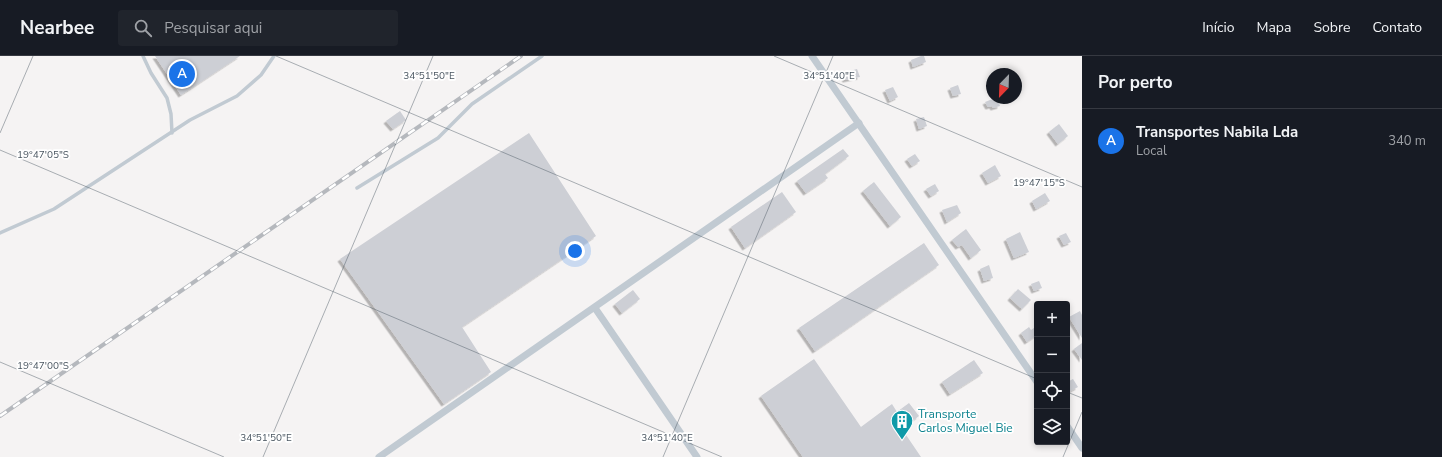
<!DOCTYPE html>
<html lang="pt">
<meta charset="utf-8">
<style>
body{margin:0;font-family:"Nunito Sans",sans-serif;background:#20242c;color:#f1f3f6}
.controls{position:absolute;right:12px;bottom:12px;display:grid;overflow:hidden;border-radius:4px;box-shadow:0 2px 6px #0003}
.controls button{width:36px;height:36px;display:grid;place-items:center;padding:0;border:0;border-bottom:1px solid #363941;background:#171b24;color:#f1f3f6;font:20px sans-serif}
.compass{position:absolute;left:986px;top:12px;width:36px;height:36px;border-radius:50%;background:#171b24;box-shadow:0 2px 6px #0003;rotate:203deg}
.you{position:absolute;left:575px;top:195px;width:14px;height:14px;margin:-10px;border:3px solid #fff;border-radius:50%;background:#1a73e8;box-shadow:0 0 0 6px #1a73e833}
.badge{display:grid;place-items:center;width:26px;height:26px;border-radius:50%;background:#1a73e8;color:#fff;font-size:13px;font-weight:700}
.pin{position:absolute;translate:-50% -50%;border:2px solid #fff;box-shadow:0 1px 4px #0006}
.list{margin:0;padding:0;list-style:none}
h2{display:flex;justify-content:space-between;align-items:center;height:52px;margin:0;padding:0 16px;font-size:17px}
h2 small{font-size:13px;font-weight:400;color:#9ea1a6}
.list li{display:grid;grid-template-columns:26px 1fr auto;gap:12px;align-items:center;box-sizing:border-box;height:64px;padding:0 16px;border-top:1px solid #363941}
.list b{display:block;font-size:15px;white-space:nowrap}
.list p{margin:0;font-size:13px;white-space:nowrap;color:#9ea1a6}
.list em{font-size:13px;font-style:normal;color:#9ea1a6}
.icon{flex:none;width:22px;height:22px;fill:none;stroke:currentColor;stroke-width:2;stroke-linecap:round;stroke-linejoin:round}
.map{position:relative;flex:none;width:1082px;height:401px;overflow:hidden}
header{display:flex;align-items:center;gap:24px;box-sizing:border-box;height:56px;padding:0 20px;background:#171b24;border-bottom:1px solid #363941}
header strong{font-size:19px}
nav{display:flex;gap:22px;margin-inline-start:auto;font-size:14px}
.search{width:280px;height:36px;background:#20242c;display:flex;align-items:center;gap:10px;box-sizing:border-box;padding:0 14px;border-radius:4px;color:#9ea1a6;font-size:15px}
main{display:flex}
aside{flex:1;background:#171b24}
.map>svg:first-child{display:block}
</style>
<header>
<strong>Nearbee</strong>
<div class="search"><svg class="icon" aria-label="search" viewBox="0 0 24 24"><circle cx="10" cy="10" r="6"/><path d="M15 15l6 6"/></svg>Pesquisar aqui</div>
<nav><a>Início</a><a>Mapa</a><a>Sobre</a><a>Contato</a></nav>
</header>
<main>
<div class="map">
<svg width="1082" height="401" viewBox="0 0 1082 401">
<defs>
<filter id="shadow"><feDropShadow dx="-2.5" dy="2.5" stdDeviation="0" flood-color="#0004"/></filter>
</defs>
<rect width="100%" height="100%" fill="#f5f3f3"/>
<g fill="#cdcfd5" filter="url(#shadow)">
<polygon points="155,0 240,0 181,39"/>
<polygon points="921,0 924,0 926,6 913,11 911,4"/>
<polygon points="857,13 860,21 845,24 843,17"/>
<polygon points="958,29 961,38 953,40 950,32"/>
<polygon points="893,31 898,41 890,45 885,34"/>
<polygon points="995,42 997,42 1000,50 993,52 992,50 988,51 985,46"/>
<polygon points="400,55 406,64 393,73 386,65"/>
<polygon points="924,61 927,70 919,73 916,63"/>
<polygon points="1059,68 1068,80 1058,88 1049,76"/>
<polygon points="529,77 596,180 462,271 491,316 444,348 340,203"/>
<polygon points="843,93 849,100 825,118 828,122 806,137 797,125"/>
<polygon points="915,98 920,105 912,110 907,103"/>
<polygon points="995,109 1001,120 988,127 982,117"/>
<polygon points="874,126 901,161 890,170 863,135"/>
<polygon points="935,128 939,135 931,140 926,133"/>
<polygon points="782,136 796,156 745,192 731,171"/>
<polygon points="1045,137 1050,145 1036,153 1032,145"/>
<polygon points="957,149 961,157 947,166 942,154"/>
<polygon points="966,173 981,194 971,202 962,189 958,191 952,184"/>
<polygon points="1020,176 1029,196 1014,202 1006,183"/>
<polygon points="1066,177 1071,186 1064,189 1059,180"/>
<polygon points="924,187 939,209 815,295 799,272"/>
<polygon points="989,209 993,222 984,225 980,213"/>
<polygon points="1039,225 1042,232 1034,235 1031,228"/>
<polygon points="1018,233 1031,244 1022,253 1010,242"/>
<polygon points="633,234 640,243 622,257 615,248"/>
<polygon points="1080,255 1082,259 1082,282 1069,261"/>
<polygon points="1037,270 1037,279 1027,286 1021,277 1029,271 1031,274"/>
<polygon points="1082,287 1082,304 1074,293"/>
<polygon points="814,303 861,371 892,348 897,356 909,347 919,360 902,373 921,401 803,401 761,340"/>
<polygon points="974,304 983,317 950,338 942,326"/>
<polygon points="1073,323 1078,331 1067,337 1067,326"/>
</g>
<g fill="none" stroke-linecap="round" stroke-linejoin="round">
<g stroke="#c1cad2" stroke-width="3.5">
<polyline points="143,0 151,17 167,42 171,58 172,77"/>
<polyline points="357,132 438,82 472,48 542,0"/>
<polyline points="0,177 54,153 190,64 237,40 261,19 274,0"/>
</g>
<g stroke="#c1cad2" stroke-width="7">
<polyline points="812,0 1037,326"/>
<polyline points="595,252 697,401"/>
<polyline points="1067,370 1082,392"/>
<polyline points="379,401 859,67"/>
</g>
<g stroke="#b5b8bd" stroke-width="4">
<polyline id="rail" points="0,360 521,0"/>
</g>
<use href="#rail" stroke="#fff" stroke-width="2.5" stroke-dasharray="8" stroke-linecap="butt"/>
</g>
<path fill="none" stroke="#4a5661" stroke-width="1" stroke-opacity="0.45" d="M276 0 1037 323M774 0 1082 131M0 77 33 0M0 94 722 401M0 306 224 401M1067 336 1082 342M263 401 433 0M663 401 833 0M1063 401 1082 356"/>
<defs>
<g id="building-pin" transform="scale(1.15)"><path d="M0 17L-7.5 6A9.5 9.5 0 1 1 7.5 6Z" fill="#0f9aa8" stroke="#fff"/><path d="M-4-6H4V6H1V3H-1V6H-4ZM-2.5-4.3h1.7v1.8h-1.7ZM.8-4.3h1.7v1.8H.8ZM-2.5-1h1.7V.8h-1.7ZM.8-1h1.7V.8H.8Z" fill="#fff"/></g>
</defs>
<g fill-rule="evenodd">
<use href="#building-pin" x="902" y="365"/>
</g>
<g text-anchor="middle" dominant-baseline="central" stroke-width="3.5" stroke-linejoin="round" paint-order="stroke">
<g font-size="12" fill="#0d838f" stroke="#fff" text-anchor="start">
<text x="918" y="358">Transporte<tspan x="918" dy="14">Carlos Miguel Bie</tspan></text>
</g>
</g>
<g font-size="10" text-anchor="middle" fill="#4a5661" stroke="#fff" stroke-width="3.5" stroke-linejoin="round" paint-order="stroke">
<text x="429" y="23">34°51'50"E</text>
<text x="829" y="23">34°51'40"E</text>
<text x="43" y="102">19°47'05"S</text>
<text x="1039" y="130">19°47'15"S</text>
<text x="43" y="313">19°47'00"S</text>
<text x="266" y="385">34°51'50"E</text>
<text x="667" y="385">34°51'40"E</text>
</g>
</svg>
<div class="controls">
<button>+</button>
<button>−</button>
<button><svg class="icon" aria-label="locate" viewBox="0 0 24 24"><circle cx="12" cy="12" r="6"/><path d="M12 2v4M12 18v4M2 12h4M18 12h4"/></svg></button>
<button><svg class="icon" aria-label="layers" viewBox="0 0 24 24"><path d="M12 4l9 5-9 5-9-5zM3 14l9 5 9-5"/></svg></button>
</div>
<svg class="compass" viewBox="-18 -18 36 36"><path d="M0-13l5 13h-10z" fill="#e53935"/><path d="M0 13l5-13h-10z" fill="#9ea1a6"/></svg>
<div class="you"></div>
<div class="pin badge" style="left:182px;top:18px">A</div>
</div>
<aside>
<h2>Por perto<small></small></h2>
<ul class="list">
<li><span class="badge">A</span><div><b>Transportes Nabila Lda</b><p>Local</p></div><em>340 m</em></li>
</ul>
</aside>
</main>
